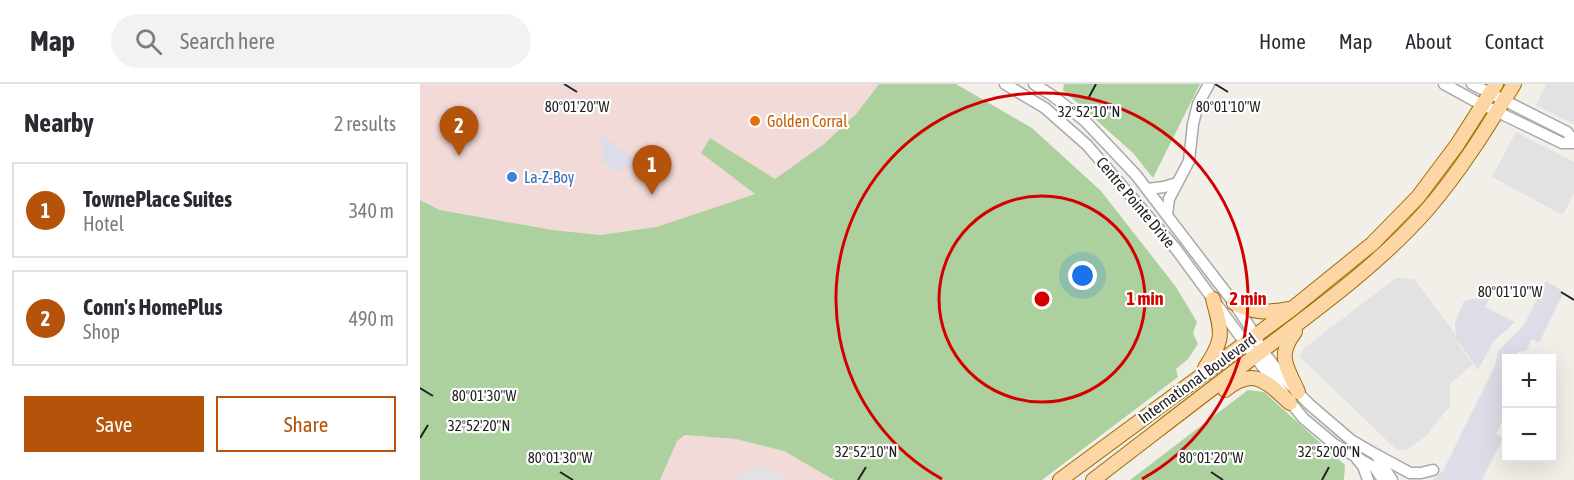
<!DOCTYPE html>
<meta charset="utf-8">
<style>
body{margin:0;font-family:"Asap Condensed",sans-serif;background:#f2f2f3;color:#2b2b33}
.controls{position:absolute;right:18px;bottom:18px;display:grid;overflow:hidden;border-radius:0px;box-shadow:0 6px 24px #0002}
.controls button{width:54px;height:54px;display:grid;place-items:center;padding:0;border:0;border-bottom:2px solid #e1e1e2;background:#fff;color:#2b2b33;font:30px sans-serif}
.you{position:absolute;left:663px;top:192px;width:21px;height:21px;margin:-15px;border:4px solid #fff;border-radius:50%;background:#1a73e8;box-shadow:0 0 0 9px #1a73e833}
.badge{display:grid;place-items:center;width:39px;height:39px;border-radius:50%;background:#b45309;color:#fff;font-size:20px;font-weight:700}
.pin{position:absolute;translate:-50% -50px;filter:drop-shadow(0 2px 3px #0008)}
.pin::after{content:'';position:absolute;top:32px;width:21px;height:18px;background:inherit;clip-path:polygon(0 0,100% 0,50% 100%)}
.list{margin:0;padding:0;list-style:none}
h2{display:flex;justify-content:space-between;align-items:center;height:78px;margin:0;padding:0 24px;font-size:26px}
h2 small{font-size:20px;font-weight:400;color:#7c7c81}
.list li{display:grid;grid-template-columns:39px 1fr auto;gap:18px;align-items:center;box-sizing:border-box;height:96px;margin:0 12px 12px;padding:0 12px;border:2px solid #e1e1e2;border-radius:0px}
.list b{display:block;font-size:22px;white-space:nowrap}
.list p{margin:0;font-size:20px;white-space:nowrap;color:#7c7c81}
.list em{font-size:20px;font-style:normal;color:#7c7c81}
.actions{display:flex;gap:12px;padding:18px 24px}
.actions a{flex:1;padding:14px 0;border:2px solid #b45309;border-radius:0px;text-align:center;font-size:21px;color:#b45309}
.actions .main{background:#b45309;color:#fff}
.icon{flex:none;width:33px;height:33px;fill:none;stroke:currentColor;stroke-width:2;stroke-linecap:round;stroke-linejoin:round}
.map{position:relative;flex:none;width:1154px;height:396px;overflow:hidden}
header{display:flex;align-items:center;gap:36px;box-sizing:border-box;height:84px;padding:0 30px;background:#fff;border-bottom:2px solid #e1e1e2}
header strong{font-size:28px}
nav{display:flex;gap:33px;margin-inline-start:auto;font-size:21px}
.search{width:420px;height:54px;background:#f2f2f3;display:flex;align-items:center;gap:15px;box-sizing:border-box;padding:0 21px;border-radius:33px;color:#7c7c81;font-size:22px}
main{display:flex}
aside{flex:1;background:#fff}
.map>svg:first-child{display:block}
</style>
<header>
<strong>Map</strong>
<div class="search"><svg class="icon" aria-label="search" viewBox="0 0 24 24"><circle cx="10" cy="10" r="6"/><path d="M15 15l6 6"/></svg>Search here</div>
<nav><a>Home</a><a>Map</a><a>About</a><a>Contact</a></nav>
</header>
<main>
<aside>
<h2>Nearby<small>2 results</small></h2>
<ul class="list">
<li><span class="badge">1</span><div><b>TownePlace Suites</b><p>Hotel</p></div><em>340 m</em></li>
<li><span class="badge">2</span><div><b>Conn's HomePlus</b><p>Shop</p></div><em>490 m</em></li>
</ul>
<div class="actions"><a class="main">Save</a><a>Share</a></div>
</aside>
<div class="map">
<svg width="1154" height="396" viewBox="0 0 1154 396">
<rect width="100%" height="100%" fill="#f2efe9"/>
<g fill="#f2dad9">
<polygon points="0,0 459,0 436,30 409,56 336,110 236,143 180,151 133,146 20,126 0,116"/>
<polygon points="265,351 316,355 364,367 414,396 240,396 257,357"/>
</g>
<g fill="#add19e">
<polygon points="459,0 536,0 612,44 681,107 756,203 777,238 773,249 778,260 768,275 756,285 758,293 622,396 414,396 364,367 316,355 265,351 257,357 240,396 0,396 0,116 20,126 133,146 180,151 236,143 335,110 281,69 290,54 355,95 404,60 436,30"/>
<polygon points="644,0 780,0 733,94 713,69 643,6"/>
<polygon points="828,306 844,308 925,381 924,396 710,396"/>
</g>
<g fill="#e2e2e2">
<polygon points="1127,0 1154,0 1154,40 1116,21"/>
<polygon points="1096,48 1154,78 1154,109 1143,131 1072,93"/>
<polygon points="976,194 994,195 1034,248 1040,263 1053,280 1030,300 1030,322 1006,352 987,366 977,366 880,273 883,265"/>
<polygon points="338,382 370,394 369,396 317,396 320,390"/>
</g>
<g fill="#dddde8">
<polygon points="180,48 226,85 225,90 224,87 206,82 204,87 187,85 188,80 181,79 183,73"/>
<polygon points="1126,197 1144,208 1119,259 1112,255 1106,267 1098,268 1095,274 1086,274 1086,329 1076,350 1083,354 1062,396 1013,396 1023,387 1075,282 1078,267 1104,241"/>
<polygon points="1067,209 1071,211 1065,223 1095,238 1073,258 1058,286 1036,254 1035,238 1044,217 1064,213"/>
</g>
<g fill="none" stroke-linecap="round" stroke-linejoin="round">
<g stroke="#a9a9a9" stroke-width="13">
<g id="minor">
<polyline points="585,0 625,24 667,61 756,165 842,282 883,334 914,360 955,384 963,396"/>
<polyline points="614,0 633,12 665,37 716,91 814,219 835,251 842,266 863,293 889,320 931,356 955,370 990,389 1001,389 1013,386"/>
<polyline points="1024,0 1055,17 1142,59 1154,59"/>
<polyline points="1052,0 1147,48 1154,57"/>
<polyline points="727,105 744,103 757,99"/>
<polyline points="747,131 749,115 769,77 773,40 778,20 789,0"/>
<polyline points="958,374 972,396"/>
<polyline points="937,375 943,382 948,396"/>
</g>
</g>
<g stroke="#a06b00" stroke-width="16">
<g id="major">
<path d="M814 219C832 229 848 229 868 225"/>
<path d="M875 248C856 272 867 283 878 308"/>
<path d="M785 284C805 254 802 249 793 215"/>
<path d="M805 306C835 282 846 298 870 319"/>
<polyline points="640,396 873,224 952,160 998,113 1037,61 1076,0"/>
<path d="M673 396C728 354 783 311 839 269 897 225 957 182 1006 127 1040 88 1067 44 1094 0"/>
</g>
</g>
<use href="#minor" stroke="#fff" stroke-width="10"/>
<use href="#major" stroke="#fcd6a4" stroke-width="14"/>
</g>
<path fill="none" stroke="#222" stroke-width="2" d="M144 0 157 8M795 0 808 8M669 13 676 0M1141 208 1154 216M0 304 13 312M0 354 8 341M140 388 153 396M791 388 803 396M438 396 446 383M902 396 909 383"/>
<g fill="none" stroke="#d40000" stroke-width="3">
<circle cx="622" cy="215" r="103"/>
<path d="M522 395A206 206 0 1 1 722 395"/>
</g>
<circle fill="#e8710a" stroke="#fff" stroke-width="2" cx="335" cy="37" r="6"/>
<circle fill="#3f7fe0" stroke="#fff" stroke-width="2" cx="92" cy="93" r="6"/>
<g text-anchor="middle" dominant-baseline="central" stroke-width="4.5" stroke-linejoin="round" paint-order="stroke">
<g font-size="16" fill="#c56008" stroke="#fff" text-anchor="start">
<text x="347" y="37">Golden Corral</text>
</g>
<g font-size="16" fill="#366cbe" stroke="#fff" text-anchor="start">
<text x="104" y="93">La-Z-Boy</text>
</g>
<g font-size="16" fill="#222" stroke="#fff">
<text transform="translate(716 118) rotate(50)">Centre Pointe Drive</text>
<text transform="translate(777 294) rotate(-36)">International Boulevard</text>
</g>
</g>
<g font-size="15" text-anchor="middle" fill="#222" stroke="#fff" stroke-width="4.5" stroke-linejoin="round" paint-order="stroke">
<text x="157" y="28">80°01'20"W</text>
<text x="808" y="28">80°01'10"W</text>
<text x="669" y="33">32°52'10"N</text>
<text x="1090" y="213">80°01'10"W</text>
<text x="64" y="317">80°01'30"W</text>
<text x="59" y="347">32°52'20"N</text>
<text x="446" y="373">32°52'10"N</text>
<text x="909" y="373">32°52'00"N</text>
<text x="140" y="379">80°01'30"W</text>
<text x="791" y="379">80°01'20"W</text>
</g>
<circle cx="622" cy="215" r="9" fill="#d40000" stroke="#fff" stroke-width="3"/>
<g font-size="18" text-anchor="middle" font-weight="bold" fill="#d40000" stroke="#fff" stroke-width="4.5" stroke-linejoin="round" paint-order="stroke">
<text x="725" y="221">1 min</text>
<text x="828" y="221">2 min</text>
</g>
</svg>
<div class="controls">
<button>+</button>
<button>−</button>
</div>
<div class="you"></div>
<div class="pin badge" style="left:232px;top:111px">1</div>
<div class="pin badge" style="left:39px;top:72px">2</div>
</div>
</main>
